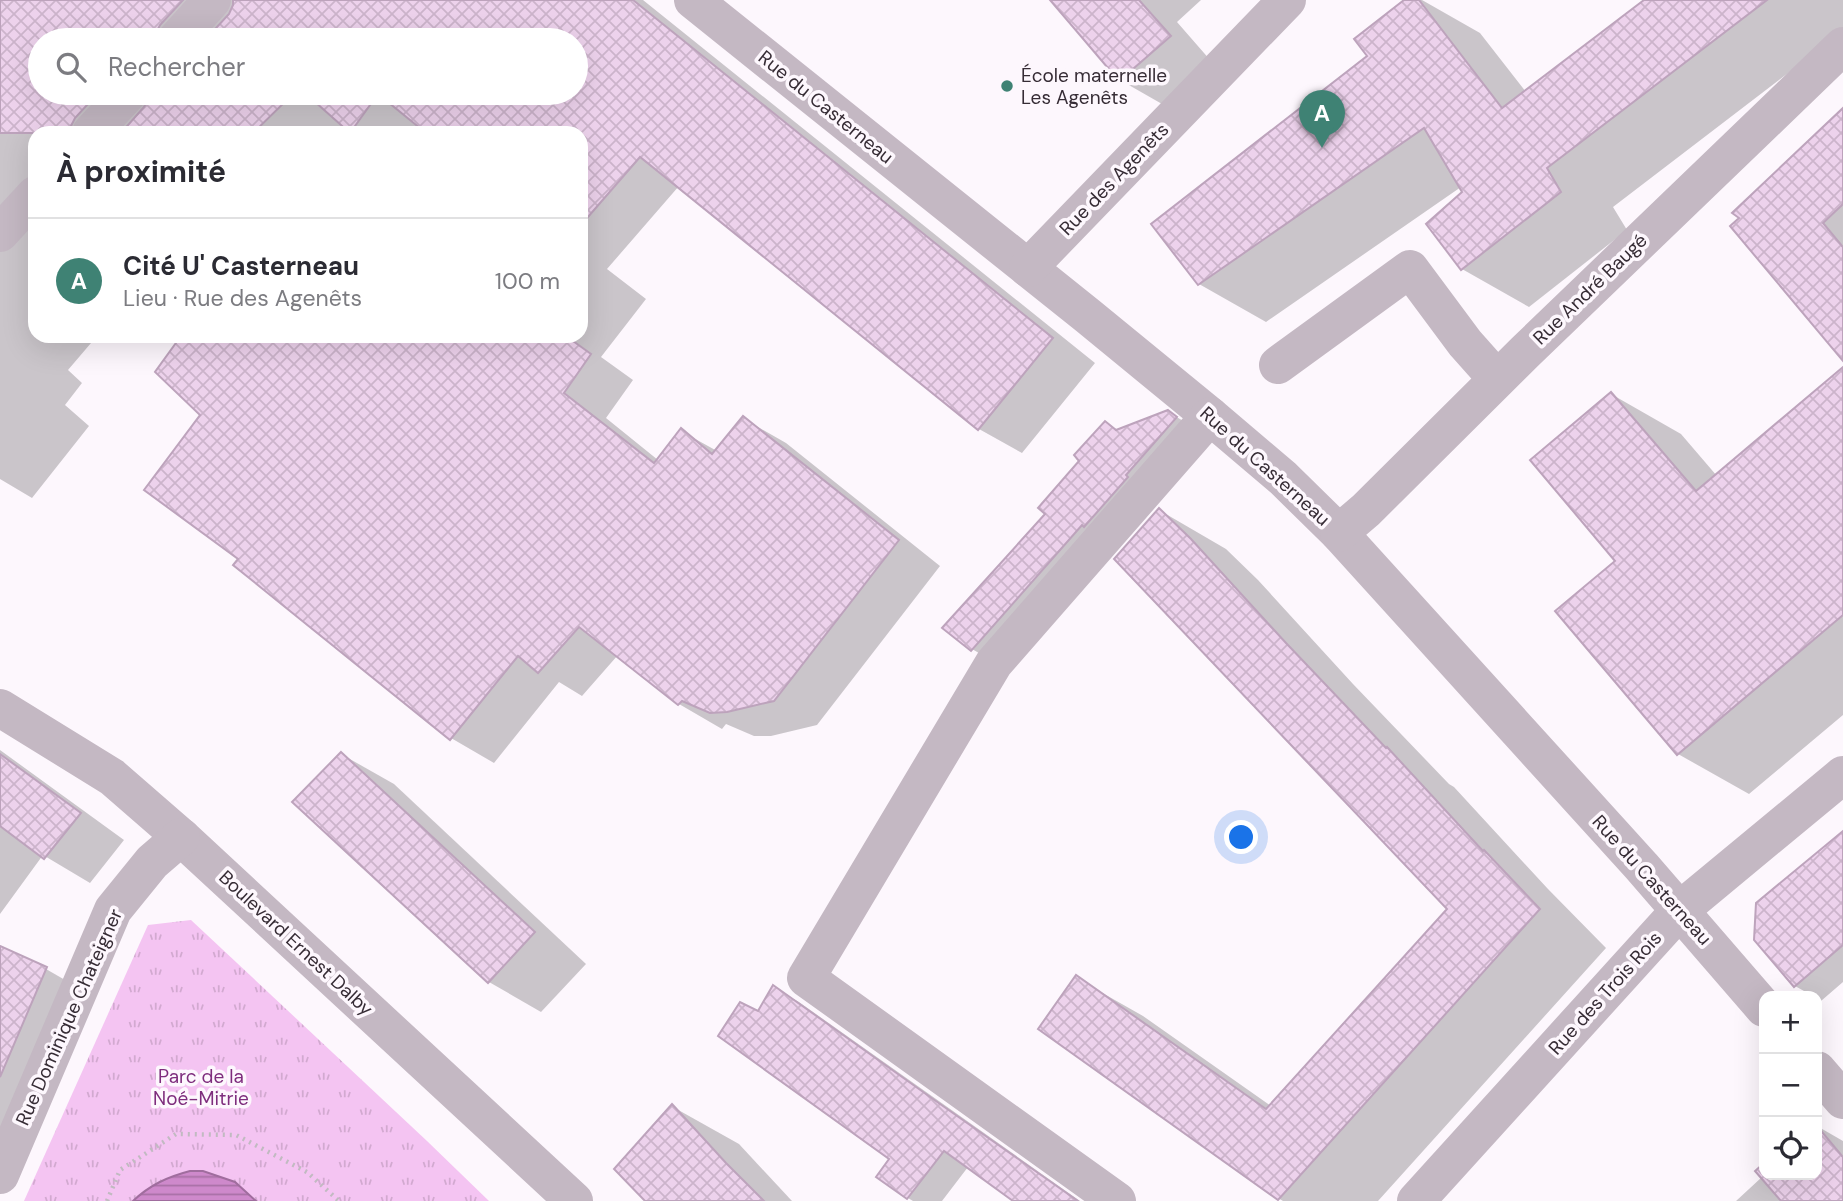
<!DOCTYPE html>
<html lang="fr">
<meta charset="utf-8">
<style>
body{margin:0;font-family:"DM Sans",sans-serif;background:#f2f2f3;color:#2b2b33}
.controls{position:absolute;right:21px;bottom:21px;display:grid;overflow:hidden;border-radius:14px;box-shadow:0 7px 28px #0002}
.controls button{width:63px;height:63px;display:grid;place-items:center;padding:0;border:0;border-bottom:2px solid #e1e1e2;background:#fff;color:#2b2b33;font:35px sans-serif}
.you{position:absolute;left:1242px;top:838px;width:24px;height:24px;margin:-18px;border:5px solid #fff;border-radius:50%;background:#1a73e8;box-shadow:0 0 0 10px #1a73e833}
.badge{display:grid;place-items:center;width:46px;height:46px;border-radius:50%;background:#3f8274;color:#fff;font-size:23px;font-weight:700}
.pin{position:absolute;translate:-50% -58px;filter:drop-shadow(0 2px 4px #0008)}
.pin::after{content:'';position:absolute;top:37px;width:24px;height:21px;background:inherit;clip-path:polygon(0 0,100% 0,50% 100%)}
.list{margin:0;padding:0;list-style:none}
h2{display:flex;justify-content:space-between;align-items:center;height:91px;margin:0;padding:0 28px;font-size:30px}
h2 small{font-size:23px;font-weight:400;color:#7c7c81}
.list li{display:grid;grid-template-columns:46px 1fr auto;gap:21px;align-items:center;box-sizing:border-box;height:126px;padding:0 28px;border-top:2px solid #e1e1e2}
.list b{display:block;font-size:26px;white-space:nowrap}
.list p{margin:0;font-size:23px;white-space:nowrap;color:#7c7c81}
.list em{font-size:23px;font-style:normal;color:#7c7c81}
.icon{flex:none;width:38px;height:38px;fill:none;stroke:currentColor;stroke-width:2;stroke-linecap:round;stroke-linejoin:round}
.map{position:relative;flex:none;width:1843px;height:1201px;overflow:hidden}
.search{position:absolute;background:#fff;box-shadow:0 7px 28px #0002;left:28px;top:28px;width:560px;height:77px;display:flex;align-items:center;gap:18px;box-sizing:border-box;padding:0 24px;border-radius:38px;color:#7c7c81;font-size:26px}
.panel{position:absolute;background:#fff;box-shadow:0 7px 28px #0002;left:28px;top:126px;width:560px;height:217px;border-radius:21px}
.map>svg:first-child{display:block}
</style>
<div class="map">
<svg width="1843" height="1201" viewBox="0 0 1843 1201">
<defs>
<pattern id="grass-tufts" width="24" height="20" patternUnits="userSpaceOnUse" patternTransform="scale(1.75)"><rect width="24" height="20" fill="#f4c4f2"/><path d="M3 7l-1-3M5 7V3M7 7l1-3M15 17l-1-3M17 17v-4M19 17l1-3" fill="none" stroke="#d2a9d0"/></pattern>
<pattern id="water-rules" width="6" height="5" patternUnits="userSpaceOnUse" patternTransform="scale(1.75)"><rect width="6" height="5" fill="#ce89cb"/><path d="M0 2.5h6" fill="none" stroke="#a870a6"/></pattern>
<pattern id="building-cross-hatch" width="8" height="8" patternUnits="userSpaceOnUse" patternTransform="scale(1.75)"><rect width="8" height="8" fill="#edd2ec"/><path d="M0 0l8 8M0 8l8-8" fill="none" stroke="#ccb4cb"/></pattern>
</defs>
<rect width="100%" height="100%" fill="#fdf7fd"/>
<polygon fill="url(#grass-tufts)" points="191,920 427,1141 489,1201 24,1201 148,925"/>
<path fill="url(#water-rules)" stroke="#a06d9e" stroke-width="2" d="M190 1171H203L235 1182 256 1201H133C150 1185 167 1177 190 1171Z"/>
<g fill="#0003" fill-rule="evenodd">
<path d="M0 0H643L1095 363 1022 453 979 429 679 186 607 269 646 299 601 357 633 380 606 418 658 460 681 431 717 451 744 419 786 443 940 566 817 725 771 736H754L726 724 722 729 679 704 618 655 582 696 559 682 494 763 451 738 241 558 202 415 183 336H581V133H35V336H97L68 370 82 383 65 405 89 426 32 498 0 479ZM40 40H576V93H40Z"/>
<polygon points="1052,0 1201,0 1177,22 1211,61 1162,104 1120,80"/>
<polygon points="1407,0 1422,0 1480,33 1526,92 1647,0 1843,0 1843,31 1613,207 1627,230 1529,307 1462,269 1464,192 1461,187 1266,322 1199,284 1369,56"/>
<polygon points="1843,110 1843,359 1733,226"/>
<polygon points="1843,369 1843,715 1749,794 1678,754 1617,561 1611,394 1681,434 1717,476"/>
<polygon points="1168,412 1197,429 1001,666 972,649 945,628 1048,514 1106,423 1119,431"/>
<polygon points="1159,510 1226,549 1258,580 1353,684 1449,784 1454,787 1548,889 1606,948 1378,1201 1283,1201 1278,1198 1076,978 1143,1016 1271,1106 1450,909"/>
<polygon points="0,750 124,840 90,883 43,855 0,914"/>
<polygon points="341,754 394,784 586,964 541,1012 489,982"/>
<polygon points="1843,833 1843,982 1821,1001 1817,998 1817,996 1813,996 1795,986 1756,940"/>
<polygon points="0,948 46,969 72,984 0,1155"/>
<polygon points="774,988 799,1002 1080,1201 1016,1201 968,1167 942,1201 913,1201 908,1198 878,1177 891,1159 759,1013"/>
<polygon points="673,1107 739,1144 792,1201 646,1201"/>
<polygon points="1817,1126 1843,1141 1843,1201 1736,1201 1762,1177 1757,1171 1764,1165 1764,1175 1817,1175"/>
</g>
<g fill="url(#building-cross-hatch)" stroke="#bda3bc" stroke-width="2">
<polygon points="0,0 183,0 160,25 155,35 155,40 40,40 40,93 98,93 75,118 70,128 70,133 0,133"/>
<polygon points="233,0 633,0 1053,338 978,430 640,157 581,225 581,133 426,133 378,94 350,133 305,93 576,93 576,40 205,40 229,14 233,5"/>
<polygon points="1050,0 1139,0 1171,36 1119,81"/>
<polygon points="1404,0 1419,0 1502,108 1644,0 1767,0 1547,168 1561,192 1461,270 1426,224 1462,192 1424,128 1198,285 1151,224 1367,56 1354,39"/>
<polygon points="149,93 294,93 253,133 121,133 144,107 149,98"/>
<polygon points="1843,108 1843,204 1823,223 1843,247 1843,361 1730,226 1739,218 1732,213"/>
<polygon points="181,336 566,336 591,354 564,393 654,463 681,428 712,454 743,416 899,540 774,701 727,712 710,713 682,701 678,705 579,627 538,673 518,656 450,740 233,565 238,559 144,490 200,415 155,372"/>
<polygon points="1843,367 1843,615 1677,755 1555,611 1615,561 1530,460 1611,392 1696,491"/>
<polygon points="1168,410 1177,417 1126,475 1128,477 1084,527 1082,525 971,651 942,628 1045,514 1038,508 1079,461 1074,455 1105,421 1116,430"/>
<polygon points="1159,508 1191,539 1286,643 1386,748 1387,747 1483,851 1484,850 1540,909 1278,1200 1038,1029 1076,975 1266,1109 1447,909 1114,559"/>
<polygon points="341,752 535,932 488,983 292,802"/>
<polygon points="0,754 81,813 44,859 0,826"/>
<polygon points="1843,831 1843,945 1794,987 1754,940 1756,903"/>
<polygon points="0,946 47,967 0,1077"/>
<polygon points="773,985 933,1099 1078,1201 1013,1201 944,1151 907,1199 876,1177 889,1159 718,1036 740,1002 758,1011"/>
<polygon points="672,1104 726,1163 764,1201 645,1201 614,1169"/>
<polygon points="1817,1126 1843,1157 1843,1201 1781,1201 1755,1171 1764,1163 1764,1175 1817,1175"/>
</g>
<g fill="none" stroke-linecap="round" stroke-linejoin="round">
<polyline stroke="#c1bac1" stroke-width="4.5" stroke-dasharray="2 5" stroke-linecap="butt" points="107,1201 120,1170 176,1134 236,1135 307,1172 339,1201"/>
<g stroke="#c4b8c3" stroke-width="38">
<polyline points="693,0 1088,316 1210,416 1283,478 1339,533 1642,867 1764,1008"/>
<polyline points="176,40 212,0"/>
<polyline points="91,133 128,93"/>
<polyline points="0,233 35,195"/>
<polyline points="1028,268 1287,0"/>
<polyline points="1278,365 1410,269 1465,343 1497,379"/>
<polyline points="1339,533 1366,510 1525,352 1843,46"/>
<polyline points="0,708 112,777 181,837 574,1201"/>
<polyline points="1817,1070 1843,1100"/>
<polyline points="0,1175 113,910 152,862 181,837"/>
<polyline points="1117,1201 806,978 994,663 1210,416"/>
<polyline points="1416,1201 1680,910 1843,775"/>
</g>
</g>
<circle fill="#3f8274" stroke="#fdf7fd" stroke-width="2.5" cx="1007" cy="86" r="7"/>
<g text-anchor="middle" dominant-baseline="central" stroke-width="7" stroke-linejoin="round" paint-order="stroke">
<g font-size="19" fill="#362c35" stroke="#fdf7fd" text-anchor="start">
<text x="1021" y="75">École maternelle<tspan x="1021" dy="22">Les Agenêts</tspan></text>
</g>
<g font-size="19" fill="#362c35" stroke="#fdf7fd">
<text transform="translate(826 107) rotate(39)">Rue du Casterneau</text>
<text transform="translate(1114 179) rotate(-46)">Rue des Agenêts</text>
<text transform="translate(1590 289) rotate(-44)">Rue André Baugé</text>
<text transform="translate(1265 466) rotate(42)">Rue du Casterneau</text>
<text transform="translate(1652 880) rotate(48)">Rue du Casterneau</text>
<text transform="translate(296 943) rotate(43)">Boulevard Ernest Dalby</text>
<text transform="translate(1605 993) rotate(-48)">Rue des Trois Rois</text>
<text transform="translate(69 1017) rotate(-66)">Rue Dominique Chateigner</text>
</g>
<g font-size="19" fill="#7e2d7d" stroke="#fdf7fd">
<text x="201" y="1076">Parc de la<tspan x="201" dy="22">Noé-Mitrie</tspan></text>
</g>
</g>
</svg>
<div class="controls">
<button>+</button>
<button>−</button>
<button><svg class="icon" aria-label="locate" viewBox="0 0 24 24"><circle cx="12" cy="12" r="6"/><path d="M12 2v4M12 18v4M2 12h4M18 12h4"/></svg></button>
</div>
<div class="you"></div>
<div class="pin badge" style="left:1322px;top:148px">A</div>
<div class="search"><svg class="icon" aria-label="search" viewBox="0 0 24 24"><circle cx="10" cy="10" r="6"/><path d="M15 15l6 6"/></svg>Rechercher</div>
<section class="panel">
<h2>À proximité<small></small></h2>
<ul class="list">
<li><span class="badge">A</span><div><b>Cité U' Casterneau</b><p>Lieu · Rue des Agenêts</p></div><em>100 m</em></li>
</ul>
</section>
</div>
